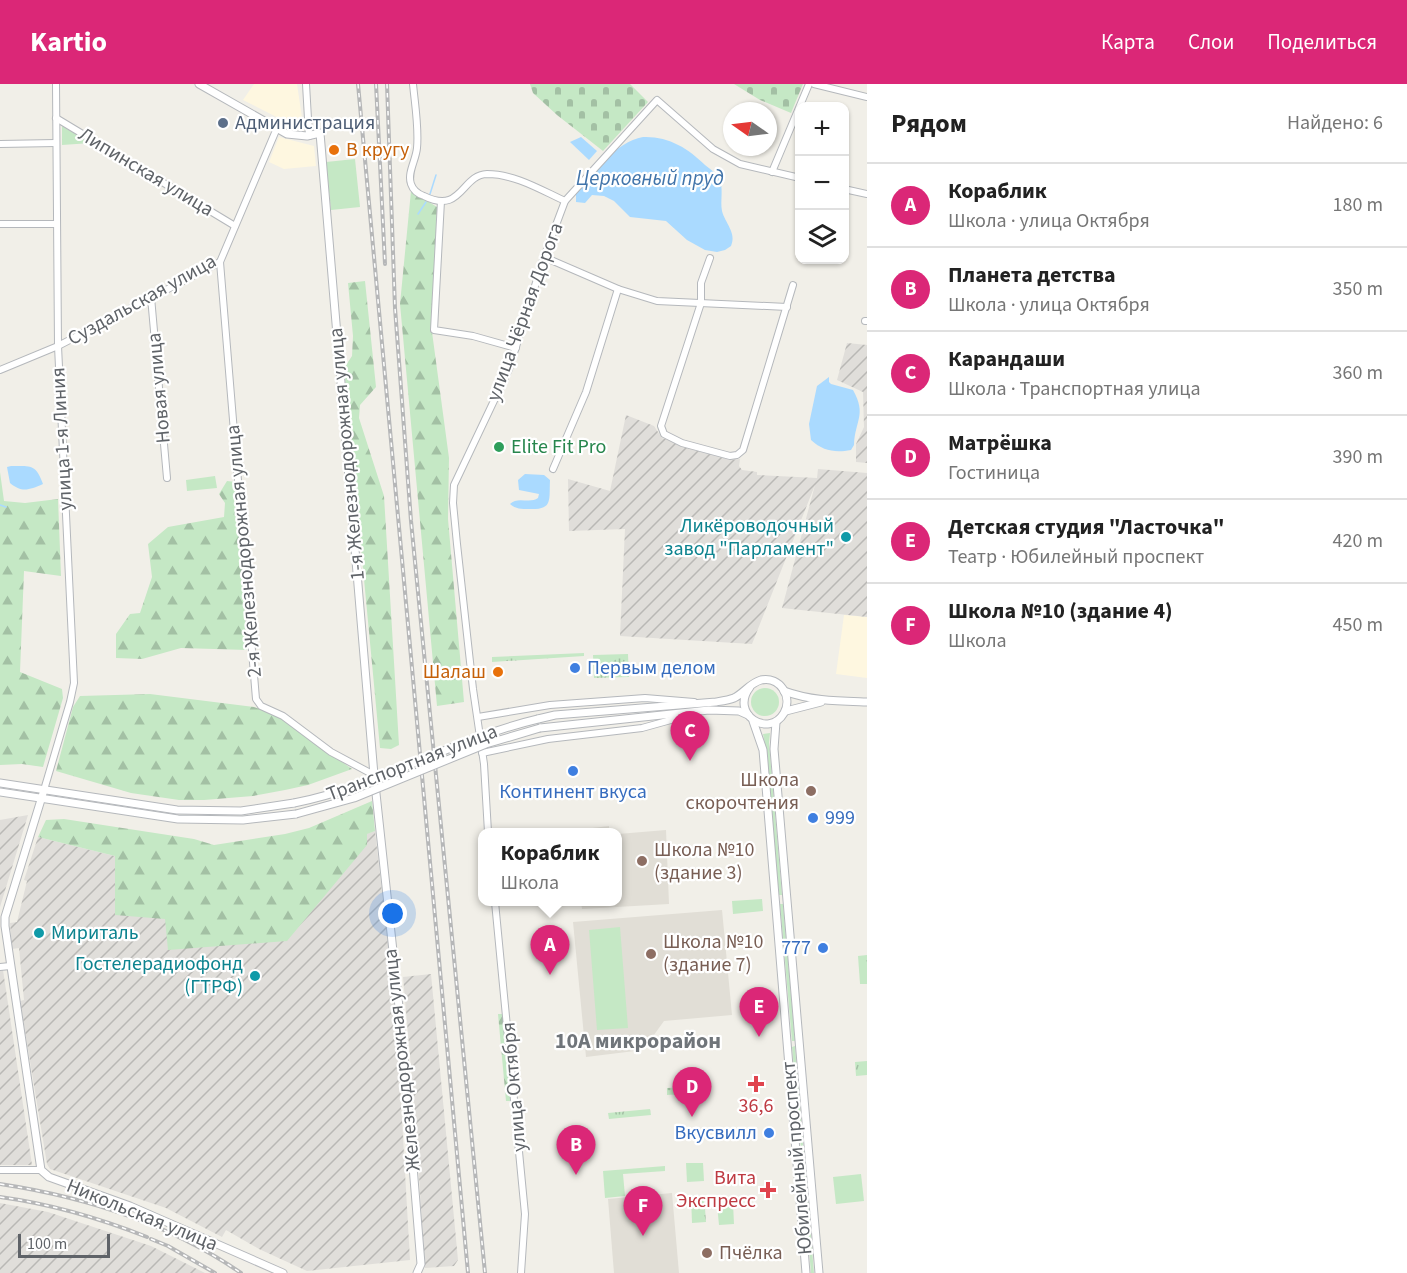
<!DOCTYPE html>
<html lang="ru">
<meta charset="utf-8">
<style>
body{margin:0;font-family:"Source Sans 3",sans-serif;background:#f6f6f6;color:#222}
.controls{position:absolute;right:18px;top:18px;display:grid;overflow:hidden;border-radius:12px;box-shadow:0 2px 4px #0004}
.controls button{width:54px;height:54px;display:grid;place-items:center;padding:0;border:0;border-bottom:2px solid #e0e0e0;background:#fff;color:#222;font:30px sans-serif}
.compass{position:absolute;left:723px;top:18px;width:54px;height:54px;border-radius:50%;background:#fff;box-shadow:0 2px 4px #0004;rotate:284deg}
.scale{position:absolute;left:18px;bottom:15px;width:92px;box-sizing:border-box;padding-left:6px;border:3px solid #5f6368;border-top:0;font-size:16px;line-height:21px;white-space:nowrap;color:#5f6368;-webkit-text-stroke:4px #fff;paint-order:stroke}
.you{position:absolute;left:393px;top:830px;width:21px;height:21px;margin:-15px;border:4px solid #fff;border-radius:50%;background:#1a73e8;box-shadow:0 0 0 9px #1a73e833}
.badge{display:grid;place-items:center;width:39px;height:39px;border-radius:50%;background:#db2777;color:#fff;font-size:20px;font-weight:700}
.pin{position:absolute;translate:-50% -50px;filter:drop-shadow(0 2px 3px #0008)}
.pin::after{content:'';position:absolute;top:32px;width:21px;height:18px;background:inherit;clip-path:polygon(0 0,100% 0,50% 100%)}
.popup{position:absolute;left:478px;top:744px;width:144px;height:78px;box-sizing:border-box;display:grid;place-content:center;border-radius:12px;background:#fff;filter:drop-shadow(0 2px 4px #0005);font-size:20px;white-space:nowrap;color:#767676}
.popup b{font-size:22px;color:#222}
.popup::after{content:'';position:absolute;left:50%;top:100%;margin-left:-12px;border:12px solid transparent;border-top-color:#fff}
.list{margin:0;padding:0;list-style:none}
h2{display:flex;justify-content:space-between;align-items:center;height:78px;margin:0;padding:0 24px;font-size:26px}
h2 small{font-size:20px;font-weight:400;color:#767676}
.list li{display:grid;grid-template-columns:39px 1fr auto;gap:18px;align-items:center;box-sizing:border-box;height:84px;padding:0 24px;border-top:2px solid #e0e0e0}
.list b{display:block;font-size:22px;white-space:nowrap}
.list p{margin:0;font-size:20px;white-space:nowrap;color:#767676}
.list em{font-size:20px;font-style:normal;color:#767676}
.icon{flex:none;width:33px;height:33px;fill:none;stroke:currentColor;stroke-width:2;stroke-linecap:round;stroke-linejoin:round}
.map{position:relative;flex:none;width:867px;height:1189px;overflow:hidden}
header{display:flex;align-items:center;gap:36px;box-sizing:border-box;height:84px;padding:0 30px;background:#db2777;color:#fff}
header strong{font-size:28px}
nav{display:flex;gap:33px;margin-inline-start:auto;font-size:21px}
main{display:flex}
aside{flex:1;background:#fff}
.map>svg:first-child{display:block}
</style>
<header>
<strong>Kartio</strong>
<nav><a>Карта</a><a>Слои</a><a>Поделиться</a></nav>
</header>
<main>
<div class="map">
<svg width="867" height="1189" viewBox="0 0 867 1189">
<defs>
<pattern id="industrial-furrows" width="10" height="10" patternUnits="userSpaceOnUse" patternTransform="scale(1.5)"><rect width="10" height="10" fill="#e0deda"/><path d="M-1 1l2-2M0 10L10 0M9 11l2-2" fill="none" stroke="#b9b8b5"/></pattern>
<pattern id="forest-firs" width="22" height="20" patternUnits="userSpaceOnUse" patternTransform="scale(1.5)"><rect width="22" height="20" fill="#c5e8c5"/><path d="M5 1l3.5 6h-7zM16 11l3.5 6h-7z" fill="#a3c0a4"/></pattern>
<pattern id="cemetery-stones" width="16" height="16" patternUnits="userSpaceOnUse" patternTransform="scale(1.5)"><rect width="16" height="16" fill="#c5e8c5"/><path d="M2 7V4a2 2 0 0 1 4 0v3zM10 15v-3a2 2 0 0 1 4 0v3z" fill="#a3c0a4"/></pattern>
<pattern id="park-tufts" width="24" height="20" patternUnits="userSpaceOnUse" patternTransform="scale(1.5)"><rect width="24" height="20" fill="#c5e8c5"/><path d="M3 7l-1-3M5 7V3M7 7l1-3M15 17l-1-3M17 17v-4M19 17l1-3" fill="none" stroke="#a3c0a4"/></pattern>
<pattern id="garden-dots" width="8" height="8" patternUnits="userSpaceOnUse" patternTransform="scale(1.5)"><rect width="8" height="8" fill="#c5e8c5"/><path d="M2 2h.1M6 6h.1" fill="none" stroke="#a3c0a4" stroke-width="1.8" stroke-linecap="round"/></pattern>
</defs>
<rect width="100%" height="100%" fill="#f1efe8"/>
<g fill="#fef7e0">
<polygon points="254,0 297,0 304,47 243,16"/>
<polygon points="279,53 314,62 316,82 284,85 269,78"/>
<polygon points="844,531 867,533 867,594 836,590"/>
</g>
<g fill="url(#industrial-furrows)">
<polygon points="847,259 867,261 867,379 856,378 856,360 864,343 863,308 837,296"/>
<polygon points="626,331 654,342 662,354 730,376 740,375 739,382 742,386 757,388 757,391 817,394 818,385 867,389 867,533 782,524 815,401 752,560 620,552 625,445 569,447 568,395 610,407"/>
<polygon points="28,731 0,823 0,825 0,736"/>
<polygon points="375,747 396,930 410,1176 307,1187 259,1165 226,1146 222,1153 166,1124 50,1085 47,1080 20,917 24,916 19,864 12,865 10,839 17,838 27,797 24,796 38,753 115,772 115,831"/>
<polygon points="3,886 32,1081 0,1081 0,887"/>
<polygon points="431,890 458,1176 454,1182 425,1184 414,1017 403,893"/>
<polygon points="0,1119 48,1128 151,1162 205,1189 0,1189"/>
</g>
<g fill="#e1ded6">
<polygon points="609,742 609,748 577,748 576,746"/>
<polygon points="666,746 669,820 582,825 581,818 618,818 618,750"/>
<polygon points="722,826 732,931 664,937 643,966 586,973 573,838"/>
<polygon points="672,1109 679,1189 614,1189 608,1115"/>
</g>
<g fill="#c5e8c5">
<polygon points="355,75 360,123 331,126 326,78"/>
<polygon points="215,392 217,404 187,407 186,396"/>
<circle cx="765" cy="618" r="14"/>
<polygon points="770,649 769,659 782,811 779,811 765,660 763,650"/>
<polygon points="762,815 763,827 733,830 732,817"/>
<polygon points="780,820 783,820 795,957 792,957"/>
<polygon points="620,843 628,944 597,946 589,846"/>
<polygon points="795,962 806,1098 804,1098 792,963"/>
<polygon points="686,1079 703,1079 704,1097 687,1098"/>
<polygon points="665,1082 665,1087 623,1090 625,1112 605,1114 603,1087"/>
<polygon points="861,1090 864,1117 836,1120 833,1093"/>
<polygon points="804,1105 807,1105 814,1189 811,1189"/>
<polygon points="733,1119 734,1140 719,1141 717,1120"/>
</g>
<g fill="url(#forest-firs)">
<polygon points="62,42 91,59 62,61"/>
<polygon points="411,107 437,123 432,248 449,374 448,435 464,618 437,622 400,220"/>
<polygon points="365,197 376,303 360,321 359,334 384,412 399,661 391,665 380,664 344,284 352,272 353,252 348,199"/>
<polygon points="0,388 4,417 25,419 58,415 61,492 24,487 20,588 62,605 63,614 43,683 22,680 0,681"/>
<polygon points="227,397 236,398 247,566 181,564 142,575 116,574 116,550 130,530 140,529 152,493 148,460 168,443 224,433 225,419 219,410"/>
<polygon points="150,610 254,623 277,631 352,685 308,701 285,706 253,712 204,716 179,716 131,709 56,687 73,623 80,612"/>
<polygon points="372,717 375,747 367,750 367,761 287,857 168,866 165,835 115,831 115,772 38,753 46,736 64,735 194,755 214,761 285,750 309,744"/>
<polygon points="498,930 504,930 512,1017 506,1017"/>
</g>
<g fill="url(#cemetery-stones)">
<polygon points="530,0 630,0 648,18 603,67 557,31 533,9"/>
<polygon points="734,0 803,0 791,29 760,16"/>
</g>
<g fill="url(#park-tufts)">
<polygon points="584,569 584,572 492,578 492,573"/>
<polygon points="628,570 629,593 594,594 593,571"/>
<polygon points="867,871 867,900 860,900 858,872"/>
<polygon points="867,977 867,991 856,992 855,978"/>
<polygon points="650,1025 651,1031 609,1035 608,1029"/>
<polygon points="704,1111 706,1138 692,1139 691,1112"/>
</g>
<polygon fill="url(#garden-dots)" points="698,1002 698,1009 667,1011 667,1004"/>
<g fill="#aadaff">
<polygon points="581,53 597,67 589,76 570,58"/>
<path d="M643 53C668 52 688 64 705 81 710 85 716 89 719 94 724 103 720 117 722 127 725 139 737 149 731 162L725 166 717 168 705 166 687 156 666 137 630 133 614 117 604 112 592 111 585 119 576 118V107C595 88 615 58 643 53Z"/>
<path d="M829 293V298L831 300 853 306C867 331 855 336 854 361L851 366C835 369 823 367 811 356L809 340 817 302Z"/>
<path d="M11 382C31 382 36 380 43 400 29 406 22 409 10 399L7 383Z"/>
<path d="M525 390 544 391 550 396C549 417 553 426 529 425 521 425 516 425 510 420 517 412 530 420 538 414L539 410 519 406 518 396Z"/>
</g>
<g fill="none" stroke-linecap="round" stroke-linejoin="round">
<g stroke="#aadaff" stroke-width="1.5">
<polyline points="430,110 436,91"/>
<polyline points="418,130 426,118"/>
<polyline points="0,421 6,423"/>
</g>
<g stroke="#b5b8bc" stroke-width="8">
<g id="minor">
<polyline points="306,0 309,52"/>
<path d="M413 0C415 21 419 44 417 64 416 76 407 89 411 100 413 106 418 110 424 112 462 131 461 91 487 90 515 90 541 106 565 117"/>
<polyline points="814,0 867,13"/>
<polyline points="56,34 235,142"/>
<polyline points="0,60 56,59"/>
<polyline points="772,88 809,0"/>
<polyline points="844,105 867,110"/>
<polyline points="441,117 434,246 473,252 516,264"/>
<polyline points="0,140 56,140"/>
<polyline points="544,173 618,205 657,217 787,223"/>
<polyline points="710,174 701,199 701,219 661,342 664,350 682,359 730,372 737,371 743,366 793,201"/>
<polyline points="220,178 256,615 261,622 283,632 331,668 374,691"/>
<polyline points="151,213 167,394"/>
<polyline points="865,237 867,237"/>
<polyline points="0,286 58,262 220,178 277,44"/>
<polyline points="553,385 586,308 618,205"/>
<polyline points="478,633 550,621 645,614 694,618"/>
<polyline points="482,669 548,655 642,644 696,629"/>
<polyline points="44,706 70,618 74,599 58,262 56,0"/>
<polyline points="488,748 484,680 473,605 457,460 453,419 454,401 509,285 544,173 565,117 657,16 713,65 740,80 800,94"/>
<polyline points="495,818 525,1130 521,1189"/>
<polyline points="0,883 10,882"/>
<polyline points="0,1086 41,1086"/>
</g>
</g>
<g stroke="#b5b8bc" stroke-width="9">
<g id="tertiary">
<polyline points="199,0 287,50 307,52 320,49 374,691 403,960 421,1180 417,1189"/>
<path d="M784 607C811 617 839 617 867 618"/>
<polyline points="786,627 821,618"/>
<path d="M538 635 555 631 716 618C722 617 729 616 734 614 744 609 750 599 761 596 780 592 793 613 784 629 769 655 729 630 750 603"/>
<polyline points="753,637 763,666 806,1189"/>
<polyline points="776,638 774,665 819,1189"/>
<polyline points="540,644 709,626 739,627 748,631"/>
<polyline points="0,699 177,726 241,727 294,719"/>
<polyline points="44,706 5,833 5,842 41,1086 49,1093 130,1122 283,1189"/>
<polyline points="0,708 178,735 243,736 296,730"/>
</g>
</g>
<use href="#minor" stroke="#fff" stroke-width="6"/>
<use href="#tertiary" stroke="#fff" stroke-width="7"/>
<g stroke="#b6b7b8" stroke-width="4">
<g id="rail">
<polyline points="358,0 468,1189"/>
<polyline points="376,0 385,180"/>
<polyline points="387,0 395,224 411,437 485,1189"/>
<path d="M0 1100C85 1113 170 1140 241 1189"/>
<path d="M0 1113C51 1120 99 1134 147 1153"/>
<polyline points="151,1155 168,1162 215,1189"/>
</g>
</g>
<use href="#rail" stroke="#fff" stroke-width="1.5" stroke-dasharray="4.5" stroke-linecap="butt"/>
<g stroke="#b5b8bc" stroke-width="9" stroke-linecap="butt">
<g id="tertiary-bridge">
<path d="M294 719C380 702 453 655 538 635"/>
<polyline points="296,730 354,714 486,660 540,644"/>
</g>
</g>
<use href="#tertiary-bridge" stroke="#fff" stroke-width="7"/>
</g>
<circle fill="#5c6f8a" stroke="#fff" stroke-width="2" cx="223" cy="39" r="6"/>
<g fill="#e8710a" stroke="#fff" stroke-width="2">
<circle cx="334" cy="66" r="6"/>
<circle cx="498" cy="588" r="6"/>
</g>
<circle fill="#2e9e5b" stroke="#fff" stroke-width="2" cx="499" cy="363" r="6"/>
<g fill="#0f9aa8" stroke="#fff" stroke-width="2">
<circle cx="846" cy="453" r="6"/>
<circle cx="39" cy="849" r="6"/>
<circle cx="255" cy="892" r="6"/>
</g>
<g fill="#3f7fe0" stroke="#fff" stroke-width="2">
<circle cx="575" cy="584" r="6"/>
<circle cx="573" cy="687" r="6"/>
<circle cx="813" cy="734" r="6"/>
<circle cx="823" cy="864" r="6"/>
<circle cx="769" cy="1049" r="6"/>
</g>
<g fill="#8d6e63" stroke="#fff" stroke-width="2">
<circle cx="811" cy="707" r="6"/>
<circle cx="642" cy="777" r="6"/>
<circle cx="651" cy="870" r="6"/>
<circle cx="707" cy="1169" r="6"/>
</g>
<g fill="#e0444e" stroke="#fff" stroke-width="2">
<path d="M753 991h6v6h6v6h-6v6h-6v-6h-6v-6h6z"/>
<path d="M765 1097h6v6h6v6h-6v6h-6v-6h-6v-6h6z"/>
</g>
<g text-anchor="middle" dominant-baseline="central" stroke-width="4.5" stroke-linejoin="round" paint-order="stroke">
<g font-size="20" fill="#4e5e75" stroke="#fff" text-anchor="start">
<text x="235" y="39">Администрация</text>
</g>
<g font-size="20" fill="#c56008" stroke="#fff" text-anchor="start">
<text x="346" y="66">В кругу</text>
<text x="486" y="588" text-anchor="end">Шалаш</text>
</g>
<g font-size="20" fill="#5f6368" stroke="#fff">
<text transform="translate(146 88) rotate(31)">Липинская улица</text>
<text transform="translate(142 216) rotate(-29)">Суздальская улица</text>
<text transform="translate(525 228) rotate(-70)">улица Чёрная Дорога</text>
<text transform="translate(159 304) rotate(-95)">Новая улица</text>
<text transform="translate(62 355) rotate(-93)">улица 1-я Линия</text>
<text transform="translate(347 370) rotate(-95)">1-я Железнодорожная улица</text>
<text transform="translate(244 467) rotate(-95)">2-я Железнодорожная улица</text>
<text transform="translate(412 679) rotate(-21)">Транспортная улица</text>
<text transform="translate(402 976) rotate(-96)">Железнодорожная улица</text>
<text transform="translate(514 1003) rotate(-95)">улица Октября</text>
<text transform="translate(797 1074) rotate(-95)">Юбилейный проспект</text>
<text transform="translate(142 1131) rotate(22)">Никольская улица</text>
</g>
<g font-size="20" fill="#27864d" stroke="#fff" text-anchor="start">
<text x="511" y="363">Elite Fit Pro</text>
</g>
<g font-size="20" fill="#0d838f" stroke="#fff" text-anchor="end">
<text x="834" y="442">Ликёроводочный<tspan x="834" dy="23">завод "Парламент"</tspan></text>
<text x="51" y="849" text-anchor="start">Мириталь</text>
<text x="243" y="880">Гостелерадиофонд<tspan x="243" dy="23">(ГТРФ)</tspan></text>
</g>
<g font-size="20" fill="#366cbe" stroke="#fff" text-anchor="start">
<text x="587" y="584">Первым делом</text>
<text x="573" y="708" text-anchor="middle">Континент вкуса</text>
<text x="825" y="734">999</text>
<text x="811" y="864" text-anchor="end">777</text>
<text x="757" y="1049" text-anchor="end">Вкусвилл</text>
</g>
<g font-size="20" fill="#785e54" stroke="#fff" text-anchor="start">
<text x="799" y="696" text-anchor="end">Школа<tspan x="799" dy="23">скорочтения</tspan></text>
<text x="654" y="766">Школа №10<tspan x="654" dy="23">(здание 3)</tspan></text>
<text x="663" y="858">Школа №10<tspan x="663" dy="23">(здание 7)</tspan></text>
<text x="719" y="1169">Пчёлка</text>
</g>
<g font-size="20" fill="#be3a42" stroke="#fff">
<text x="756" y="1022">36,6</text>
<text x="756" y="1094" text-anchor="end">Вита<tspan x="756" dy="23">Экспресс</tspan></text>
</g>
<g font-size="21" font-style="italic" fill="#4174aa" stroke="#fff">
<text x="650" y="94">Церковный пруд</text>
</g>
<g font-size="22" font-weight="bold" fill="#70757a" stroke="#fff">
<text x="638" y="957">10А микрорайон</text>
</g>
</g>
</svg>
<div class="controls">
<button>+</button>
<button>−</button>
<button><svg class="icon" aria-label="layers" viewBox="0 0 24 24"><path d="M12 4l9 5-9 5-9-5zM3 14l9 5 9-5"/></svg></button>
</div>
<svg class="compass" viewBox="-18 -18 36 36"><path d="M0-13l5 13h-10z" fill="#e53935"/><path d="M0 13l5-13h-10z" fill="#767676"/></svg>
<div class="scale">100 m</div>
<div class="you"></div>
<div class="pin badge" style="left:550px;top:891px">A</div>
<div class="popup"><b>Кораблик</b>Школа</div>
<div class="pin badge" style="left:576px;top:1091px">B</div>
<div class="pin badge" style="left:690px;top:677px">C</div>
<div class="pin badge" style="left:692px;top:1033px">D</div>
<div class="pin badge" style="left:759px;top:953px">E</div>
<div class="pin badge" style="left:643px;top:1152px">F</div>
</div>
<aside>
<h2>Рядом<small>Найдено: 6</small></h2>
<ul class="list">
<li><span class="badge">A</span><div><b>Кораблик</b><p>Школа · улица Октября</p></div><em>180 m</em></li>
<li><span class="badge">B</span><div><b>Планета детства</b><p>Школа · улица Октября</p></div><em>350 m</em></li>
<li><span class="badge">C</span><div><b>Карандаши</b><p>Школа · Транспортная улица</p></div><em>360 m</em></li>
<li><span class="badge">D</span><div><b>Матрёшка</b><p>Гостиница</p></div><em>390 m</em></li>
<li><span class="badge">E</span><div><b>Детская студия &quot;Ласточка&quot;</b><p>Театр · Юбилейный проспект</p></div><em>420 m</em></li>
<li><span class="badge">F</span><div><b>Школа №10 (здание 4)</b><p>Школа</p></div><em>450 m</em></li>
</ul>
</aside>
</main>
